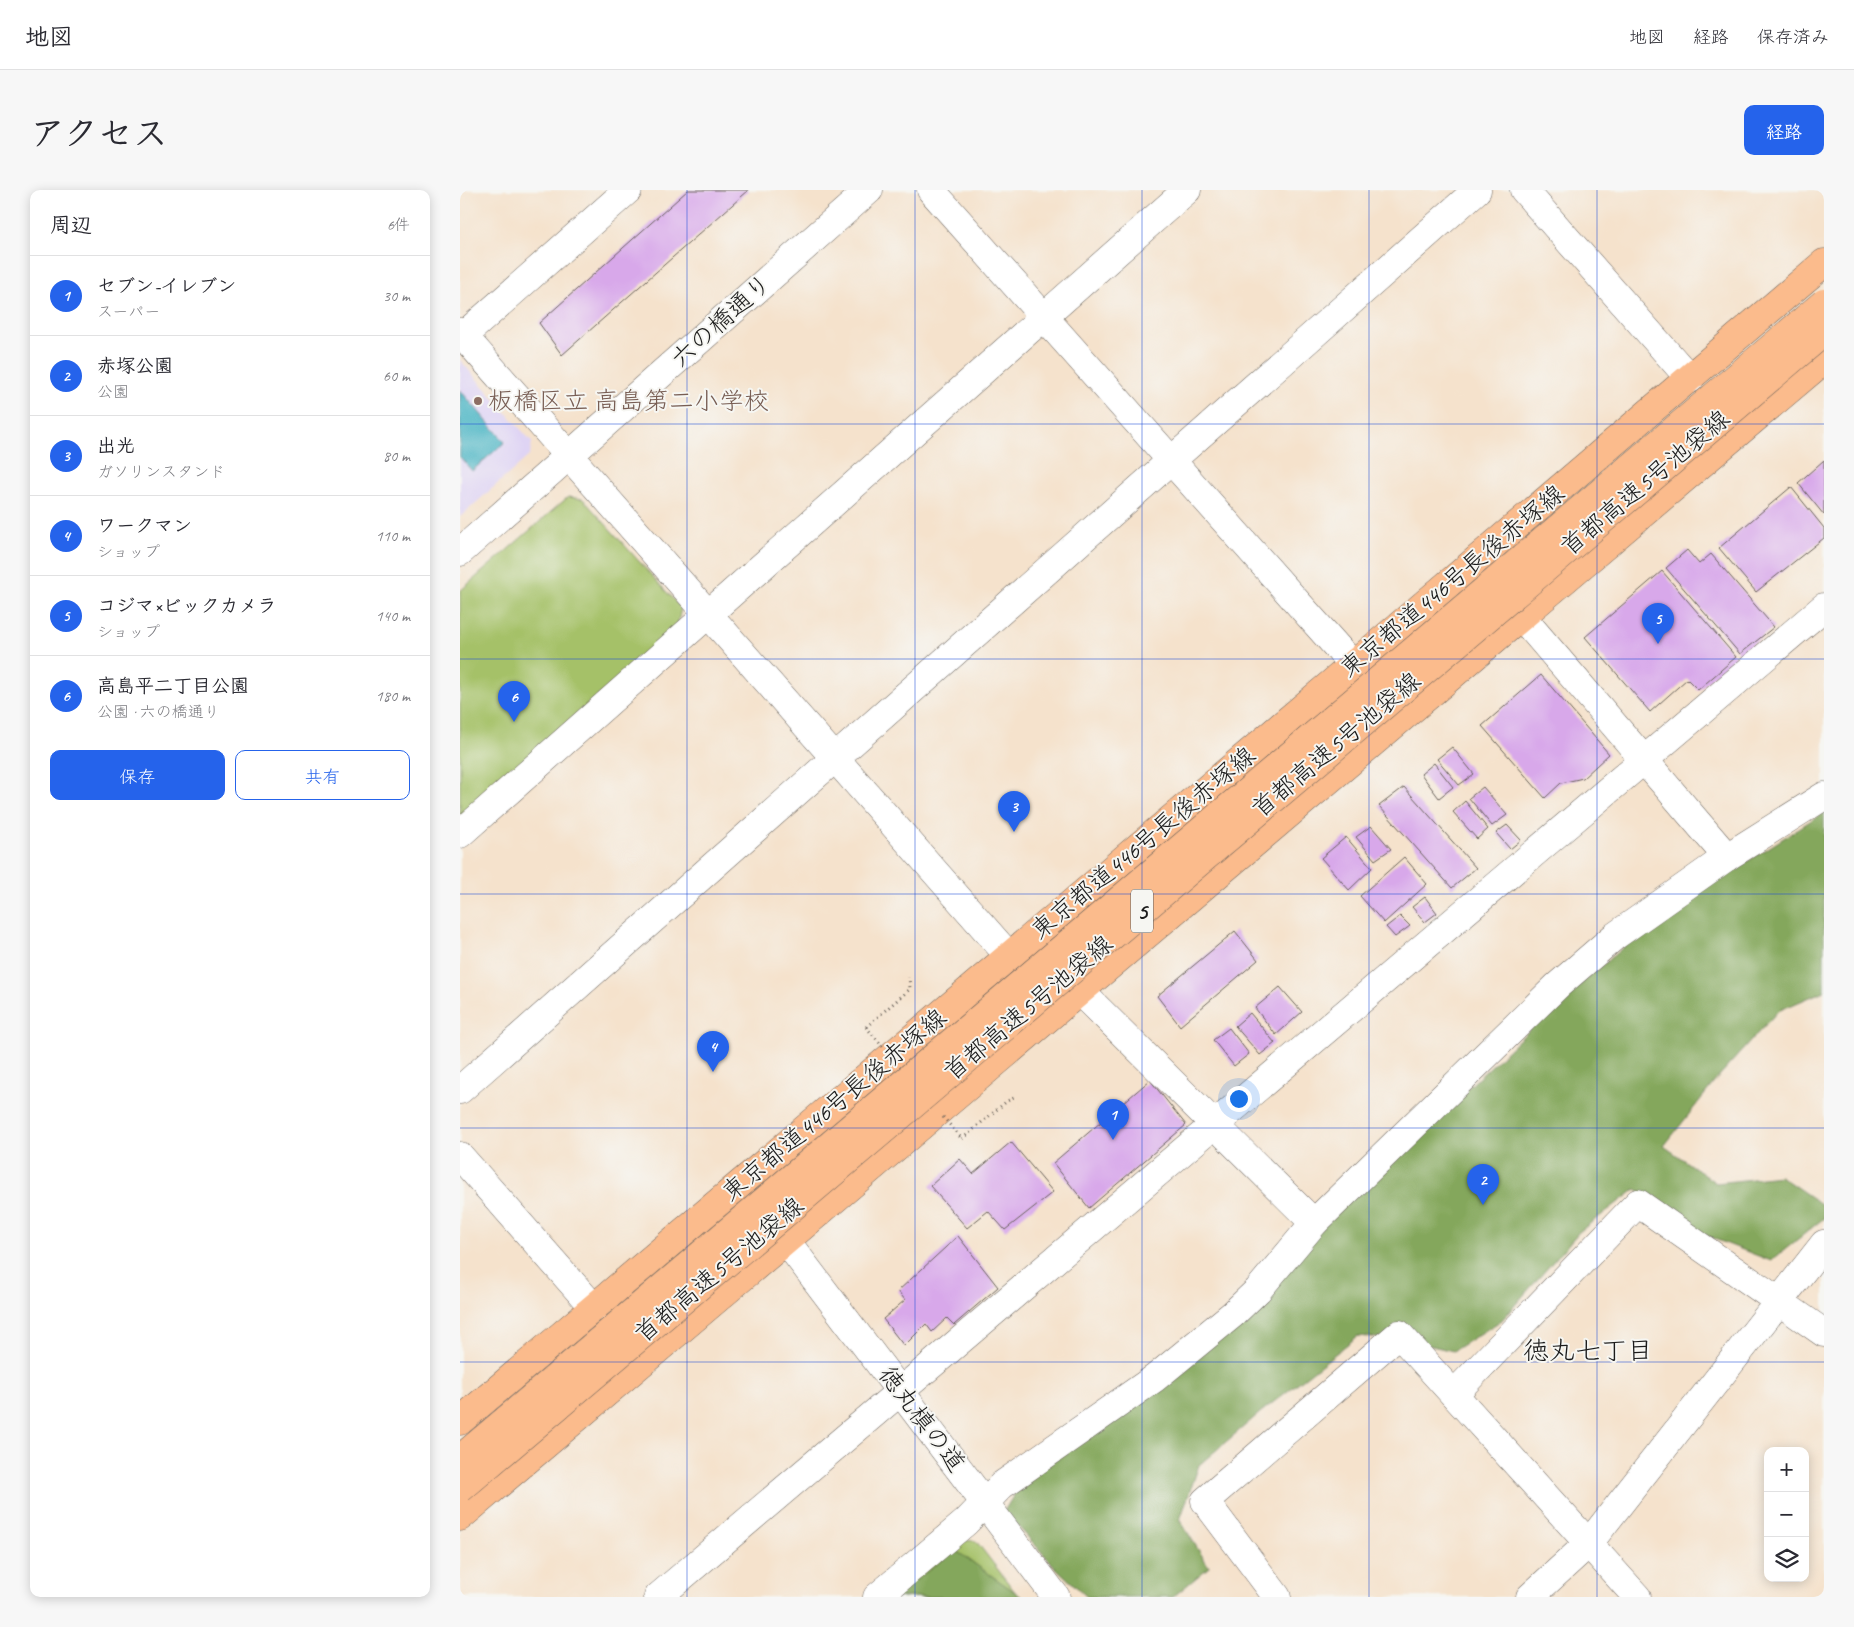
<!DOCTYPE html>
<html lang="ja">
<meta charset="utf-8">
<style>
body{margin:0;font-family:Caveat,"Klee One",sans-serif;background:#f7f7f7;color:#2b2b33}
.controls{position:absolute;right:15px;bottom:15px;display:grid;overflow:hidden;border-radius:10px;box-shadow:0 2px 12px #0003}
.controls button{width:45px;height:45px;display:grid;place-items:center;padding:0;border:0;border-bottom:1px solid #e1e1e2;background:#fff;color:#2b2b33;font:25px sans-serif}
.you{position:absolute;left:778px;top:908px;width:18px;height:18px;margin:-12px;border:4px solid #fff;border-radius:50%;background:#1a73e8;box-shadow:0 0 0 8px #1a73e833}
.badge{display:grid;place-items:center;width:32px;height:32px;border-radius:50%;background:#2563eb;color:#fff;font-size:16px;font-weight:700}
.pin{position:absolute;translate:-50% -41px;filter:drop-shadow(0 1px 2px #0008)}
.pin::after{content:'';position:absolute;top:26px;width:18px;height:15px;background:inherit;clip-path:polygon(0 0,100% 0,50% 100%)}
.list{margin:0;padding:0;list-style:none}
h2{display:flex;justify-content:space-between;align-items:center;height:65px;margin:0;padding:0 20px;font-size:21px}
h2 small{font-size:16px;font-weight:400;color:#7c7c81}
.list li{display:grid;grid-template-columns:32px 1fr auto;gap:15px;align-items:center;box-sizing:border-box;height:80px;padding:0 20px;border-top:1px solid #e1e1e2}
.list b{display:block;font-size:19px;white-space:nowrap}
.list p{margin:0;font-size:16px;white-space:nowrap;color:#7c7c81}
.list em{font-size:16px;font-style:normal;color:#7c7c81}
.actions{display:flex;gap:10px;padding:15px 20px}
.actions a{flex:1;padding:11px 0;border:1px solid #2563eb;border-radius:10px;text-align:center;font-size:18px;color:#2563eb}
.actions .main{background:#2563eb;color:#fff}
.icon{flex:none;width:28px;height:28px;fill:none;stroke:currentColor;stroke-width:2;stroke-linecap:round;stroke-linejoin:round}
.map{position:relative;flex:none;width:1364px;height:1407px;overflow:hidden;border-radius:10px}
header{display:flex;align-items:center;gap:30px;box-sizing:border-box;height:70px;padding:0 25px;background:#fff;border-bottom:1px solid #e1e1e2}
header strong{font-size:24px}
nav{display:flex;gap:28px;margin-inline-start:auto;font-size:18px}
.intro{display:flex;align-items:center;justify-content:space-between;box-sizing:border-box;height:120px;padding:0 30px}
h1{margin:0;font-size:35px}
.button{padding:12px 22px;border-radius:10px;background:#2563eb;color:#fff;font-size:18px;font-weight:700}
main{display:flex;gap:30px;padding:0 30px}
aside{flex:1;background:#fff;border-radius:10px;box-shadow:0 2px 12px #0003}
.map>svg:first-child{display:block}
</style>
<header>
<strong>地図</strong>
<nav><a>地図</a><a>経路</a><a>保存済み</a></nav>
</header>
<div class="intro"><h1>アクセス</h1><a class="button">経路</a></div>
<main>
<aside>
<h2>周辺<small>6件</small></h2>
<ul class="list">
<li><span class="badge">1</span><div><b>セブン-イレブン</b><p>スーパー</p></div><em>30 m</em></li>
<li><span class="badge">2</span><div><b>赤塚公園</b><p>公園</p></div><em>60 m</em></li>
<li><span class="badge">3</span><div><b>出光</b><p>ガソリンスタンド</p></div><em>80 m</em></li>
<li><span class="badge">4</span><div><b>ワークマン</b><p>ショップ</p></div><em>110 m</em></li>
<li><span class="badge">5</span><div><b>コジマ×ビックカメラ</b><p>ショップ</p></div><em>140 m</em></li>
<li><span class="badge">6</span><div><b>高島平二丁目公園</b><p>公園 · 六の橋通り</p></div><em>180 m</em></li>
</ul>
<div class="actions"><a class="main">保存</a><a>共有</a></div>
</aside>
<div class="map">
<svg width="1364" height="1407" viewBox="0 0 1364 1407">
<rect width="100%" height="100%" fill="#f6f6f2"/>
<filter id="ink" filterUnits="userSpaceOnUse"><feTurbulence type="fractalNoise" baseFrequency=".02" numOctaves="2"/><feDisplacementMap in="SourceGraphic" scale="10" xChannelSelector="R" yChannelSelector="G"/><feConvolveMatrix kernelMatrix="1 2 1 2 8 2 1 2 1" color-interpolation-filters="sRGB"/></filter>
<filter id="wash" filterUnits="userSpaceOnUse"><feTurbulence type="fractalNoise" baseFrequency=".0096" numOctaves="4" result="noise"/><feDisplacementMap in="SourceGraphic" scale="20" xChannelSelector="R" yChannelSelector="G"/><feGaussianBlur stdDeviation="1.12" result="paint"/><feColorMatrix in="noise" values="0 0 0 0 0 0 0 0 0 0 0 0 0 0 0 0 0 1.4 0 .05"/><feComposite in="paint" operator="in"/></filter>
<g filter="url(#wash)">
<rect width="100%" height="100%" fill="#f5e2cc"/>
<polygon fill="#dfd4f4" points="0,170 72,252 70,265 0,327"/>
<g fill="#a5c168" stroke="#606e42">
<polygon points="108,307 123,309 221,418 217,437 0,628 0,401"/>
<polygon points="498,1350 516,1351 559,1407 431,1407"/>
</g>
<g fill="#84a75c" stroke="#50623c">
<polygon points="1364,622 1364,801 1318,821 1260,885 1204,956 1256,993 1320,986 1364,1016 1364,1028 1311,1071 1234,1041 1176,999 1119,1042 1042,1130 993,1161 955,1152 898,1146 801,1222 739,1275 720,1330 749,1377 713,1407 627,1407 596,1378 544,1321 581,1261 686,1202 1101,810 1193,732"/>
<polygon points="495,1360 562,1407 434,1407"/>
</g>
<polygon fill="#45b2c3" stroke="#306770" points="0,200 45,252 12,281 0,267"/>
<g id="blocks">
<g fill="#d8a8ea">
<polygon points="228,0 289,0 102,165 79,133"/>
<polygon points="1364,270 1364,325 1338,293"/>
<polygon points="1331,297 1364,338 1364,348 1296,402 1259,358"/>
<polygon points="1227,360 1239,374 1251,364 1314,437 1280,464 1206,378"/>
<polygon points="1202,381 1276,467 1238,500 1227,489 1190,522 1125,447"/>
<polygon points="1081,485 1149,564 1123,588 1101,593 1085,608 1022,536"/>
<polygon points="992,557 1014,584 999,595 977,569"/>
<polygon points="974,573 993,597 979,608 961,584"/>
<polygon points="944,597 1016,678 992,698 919,616"/>
<polygon points="1023,597 1047,625 1032,636 1009,608"/>
<polygon points="1005,611 1028,639 1017,649 993,622"/>
<polygon points="1047,635 1061,650 1050,659 1036,643"/>
<polygon points="911,636 931,659 915,670 896,647"/>
<polygon points="886,647 912,678 889,700 861,668"/>
<polygon points="944,667 967,694 924,733 900,706"/>
<polygon points="965,707 977,723 965,732 952,717"/>
<polygon points="940,726 950,736 935,747 926,737"/>
<polygon points="775,741 798,770 720,836 697,806"/>
<polygon points="820,797 842,822 816,845 795,818"/>
<polygon points="790,823 815,853 800,865 775,836"/>
<polygon points="769,838 789,864 774,876 753,850"/>
<polygon points="690,890 726,935 629,1018 593,973"/>
<polygon points="551,952 593,1002 545,1040 528,1021 507,1038 470,996 500,969 513,984"/>
<polygon points="498,1046 538,1097 494,1135 487,1128 472,1142 466,1134 444,1156 423,1129 445,1110 438,1101"/>
</g>
</g>
</g>
<g filter="url(#ink)">
<use href="#blocks" fill-opacity="0" stroke="#68615a" stroke-width="1"/>
<g fill="none" stroke-linecap="round" stroke-linejoin="round">
<g stroke="#68615a" stroke-width="29">
<g id="minor">
<polyline points="471,0 893,475"/>
<polyline points="1064,0 1230,189"/>
<polyline points="0,142 549,766"/>
<polyline points="3,146 168,0"/>
<polyline points="0,362 409,0"/>
<polyline points="1061,426 1267,667"/>
<polyline points="0,644 727,0"/>
<polyline points="620,801 854,1033"/>
<polyline points="0,900 1017,0"/>
<polyline points="0,966 134,1118"/>
<polyline points="327,1052 596,1407"/>
<polyline points="994,1204 1178,1013 1364,1143"/>
<polyline points="198,1407 1364,417"/>
<polyline points="417,1407 506,1332 542,1295 695,1188 773,1124 798,1100 854,1033 1097,796 1155,746 1267,667 1364,606"/>
<polyline points="817,1407 745,1311 939,1144 1177,1407"/>
<polyline points="1070,1407 1129,1353 1364,1054"/>
</g>
</g>
<g stroke="#68615a" stroke-width="29">
<g id="major">
<polyline points="0,1231 893,475 1364,73"/>
<polyline points="0,1327 1364,170"/>
</g>
</g>
<g stroke="#68615a" stroke-width="3" stroke-dasharray="1 4" stroke-linecap="butt">
<polyline points="406,837 450,799 449,787"/>
<polyline points="502,949 547,911 556,907"/>
</g>
<use href="#minor" stroke="#fff" stroke-width="28"/>
<use href="#major" stroke="#fbbb8c" stroke-width="28"/>
<g stroke="#68615a" stroke-width="29" stroke-linecap="butt">
<g id="highway-bridge">
<polyline points="0,1269 1364,113"/>
<polyline points="0,1299 1364,142"/>
</g>
</g>
<g stroke="#68615a" stroke-width="3" stroke-dasharray="1 4" stroke-linecap="butt">
<polyline points="406,837 430,865"/>
<polyline points="483,927 502,949"/>
</g>
<use href="#highway-bridge" stroke="#fbbb8c" stroke-width="28"/>
</g>
</g>
<path fill="none" stroke="#1d4ed8" stroke-width="1" stroke-opacity="0.55" d="M227 0V1407M455 0V1407M682 0V1407M909 0V1407M1137 0V1407M0 234H1364M0 469H1364M0 704H1364M0 938H1364M0 1172H1364"/>
<circle fill="#8d6e63" stroke="#f6f6f2" stroke-width="2" cx="18" cy="211" r="5"/>
<g text-anchor="middle" dominant-baseline="central" stroke-width="4" stroke-linejoin="round" paint-order="stroke">
<rect fill="#f6f6f2" stroke="#5d5d5c" stroke-width="1" x="671" y="699.5" width="22" height="43" rx="4"/>
<g font-size="24" font-weight="bold" fill="#1c1c1c">
<text x="682" y="721">5</text>
</g>
<g font-size="25" fill="#1c1c1c" stroke="#f6f6f2">
<text transform="translate(261 131) rotate(-42)">六の橋通り</text>
<text transform="translate(1185 293) rotate(-40)">首都高速5号池袋線</text>
<text transform="translate(992 391) rotate(-40)">東京都道446号長後赤塚線</text>
<text transform="translate(876 555) rotate(-40)">首都高速5号池袋線</text>
<text transform="translate(683 653) rotate(-40)">東京都道446号長後赤塚線</text>
<text transform="translate(568 818) rotate(-40)">首都高速5号池袋線</text>
<text transform="translate(374 915) rotate(-40)">東京都道446号長後赤塚線</text>
<text transform="translate(259 1080) rotate(-40)">首都高速5号池袋線</text>
<text transform="translate(462 1229) rotate(53)">徳丸槙の道</text>
</g>
<g font-size="25" fill="#785e54" stroke="#f6f6f2" text-anchor="start">
<text x="28" y="211">板橋区立 高島第二小学校</text>
</g>
<g font-size="26" fill="#1c1c1c" stroke="#f6f6f2">
<text x="1128" y="1160">徳丸七丁目</text>
</g>
</g>
</svg>
<div class="controls">
<button>+</button>
<button>−</button>
<button><svg class="icon" aria-label="layers" viewBox="0 0 24 24"><path d="M12 4l9 5-9 5-9-5zM3 14l9 5 9-5"/></svg></button>
</div>
<div class="you"></div>
<div class="pin badge" style="left:653px;top:950px">1</div>
<div class="pin badge" style="left:1023px;top:1015px">2</div>
<div class="pin badge" style="left:554px;top:642px">3</div>
<div class="pin badge" style="left:253px;top:882px">4</div>
<div class="pin badge" style="left:1198px;top:454px">5</div>
<div class="pin badge" style="left:54px;top:532px">6</div>
</div>
</main>
